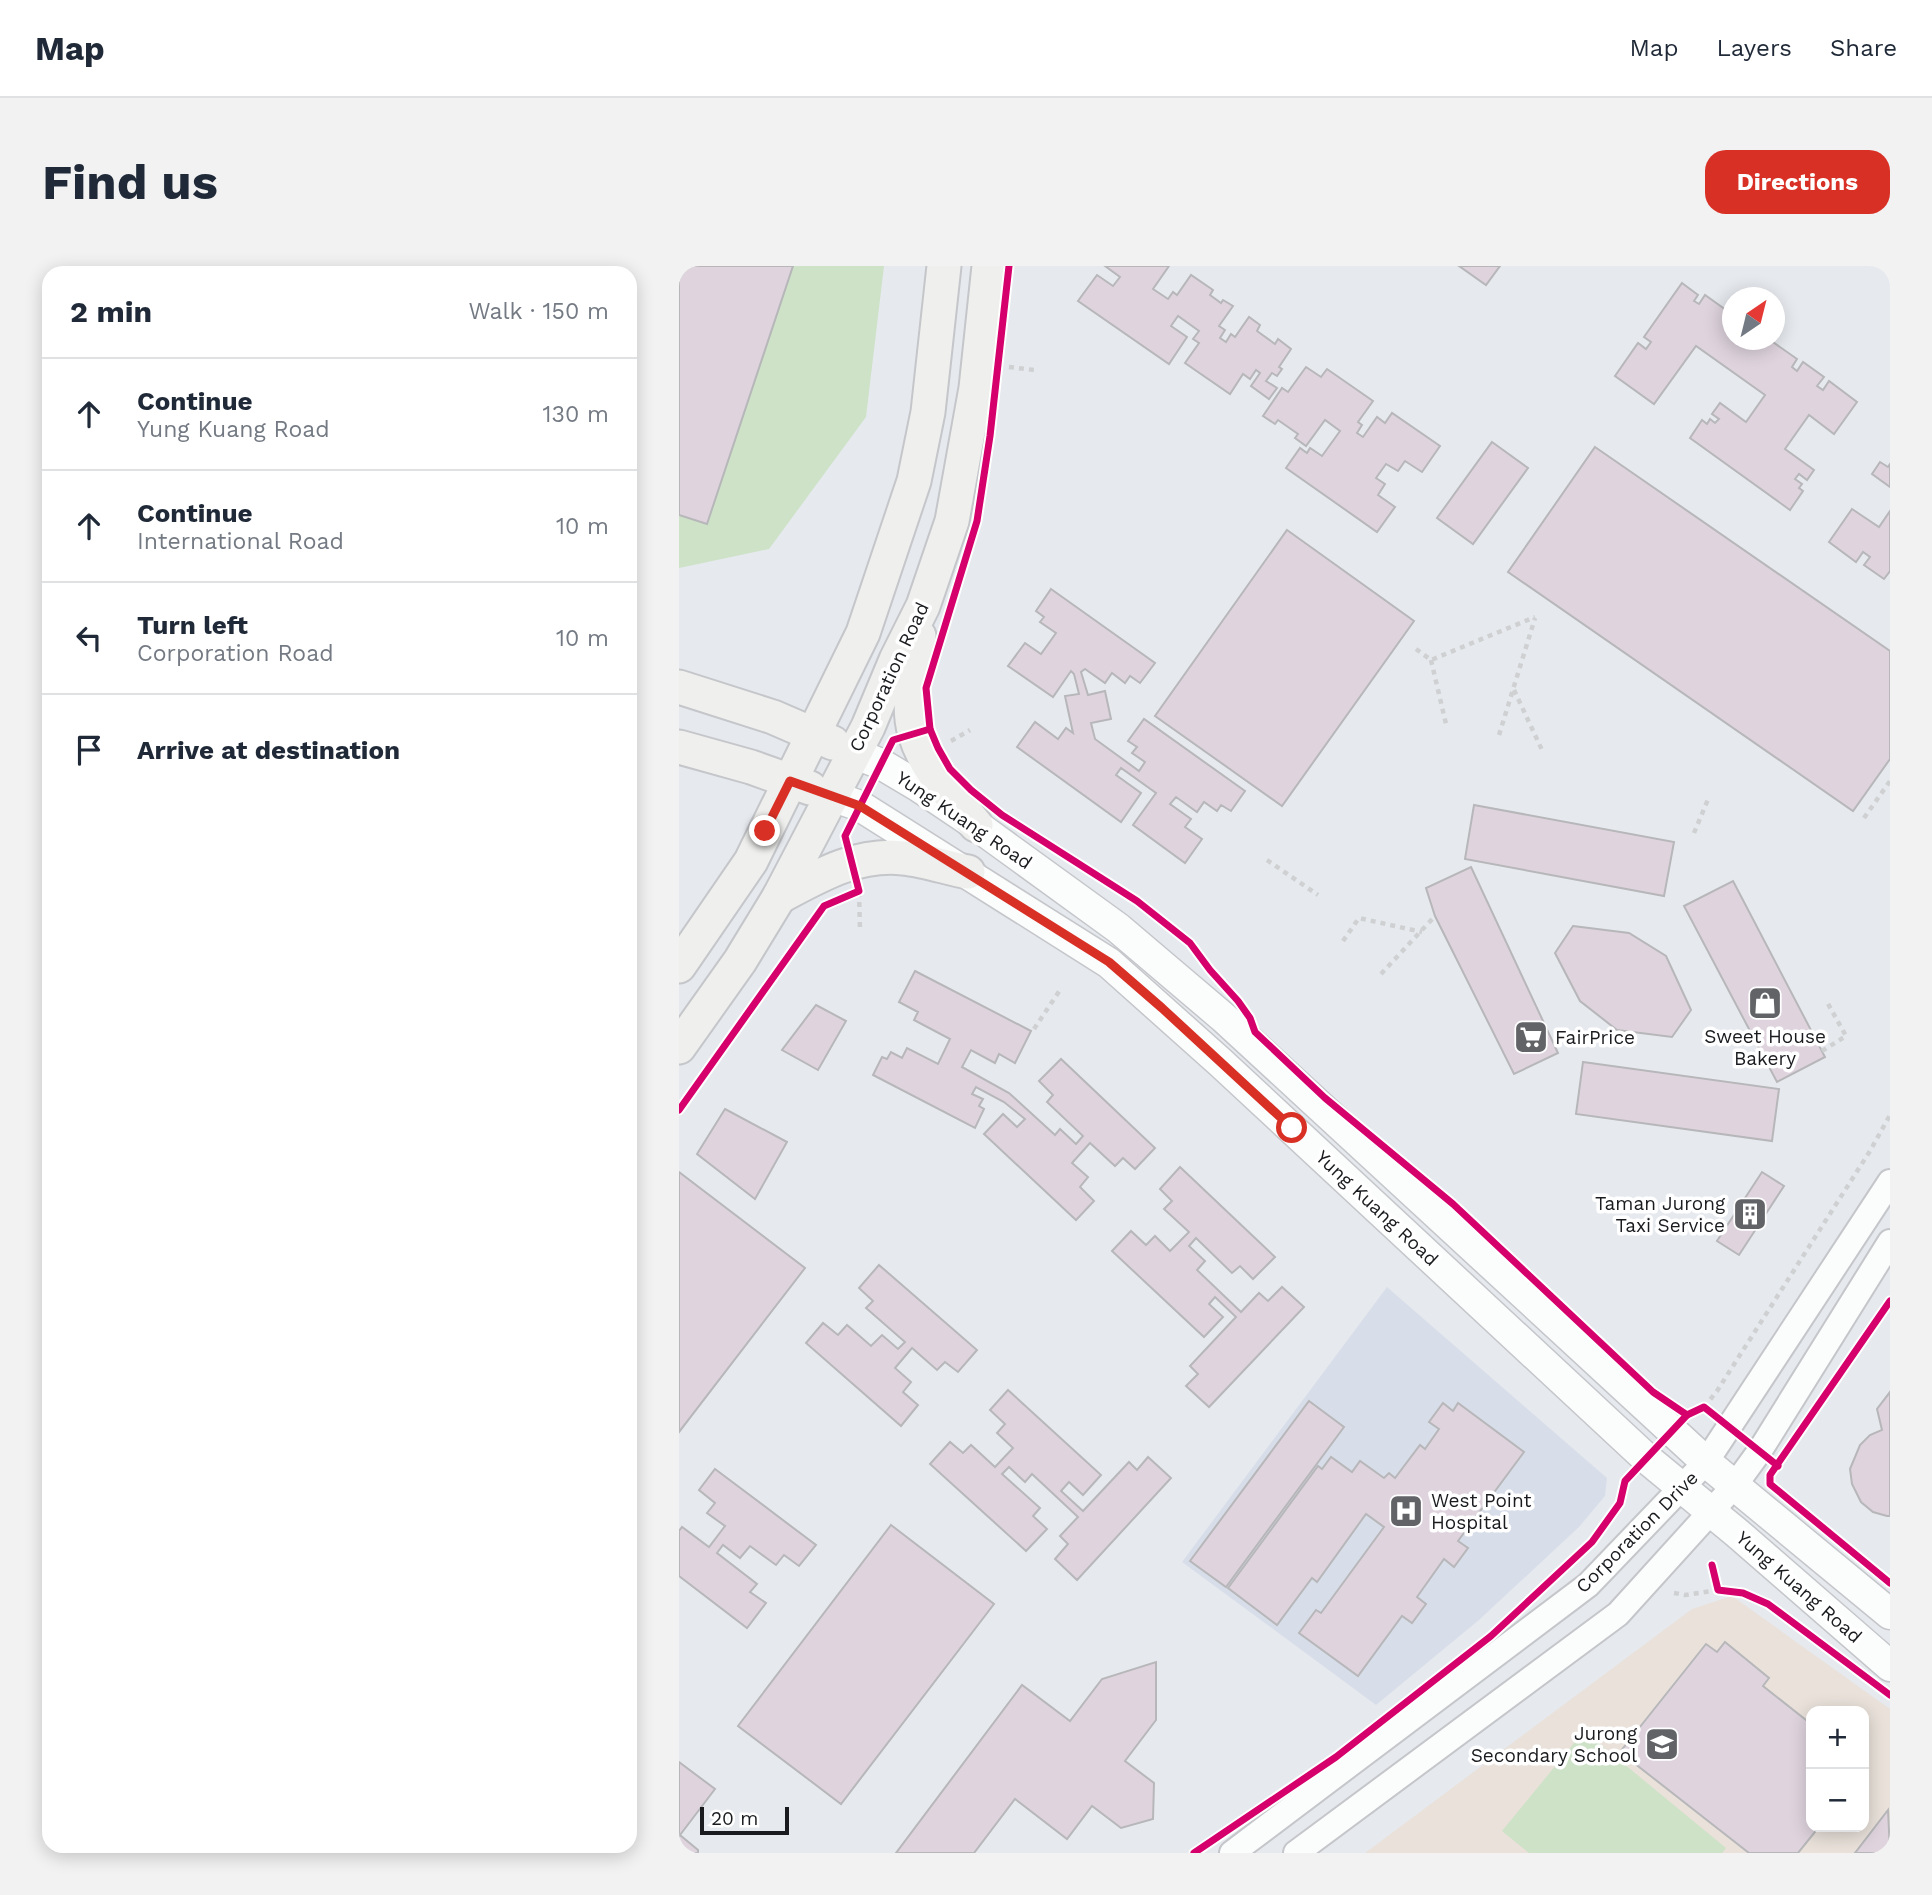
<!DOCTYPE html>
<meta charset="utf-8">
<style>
body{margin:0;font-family:"Work Sans",sans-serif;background:#f2f2f3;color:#1f2937}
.controls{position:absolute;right:21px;bottom:21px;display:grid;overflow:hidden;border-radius:14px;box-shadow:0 4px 18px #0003}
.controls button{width:63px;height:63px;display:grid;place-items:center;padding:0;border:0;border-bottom:2px solid #e0e1e3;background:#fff;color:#1f2937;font:35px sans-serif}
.compass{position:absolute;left:1043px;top:21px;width:63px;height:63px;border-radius:50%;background:#fff;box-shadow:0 4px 18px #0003;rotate:35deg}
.scale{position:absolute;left:21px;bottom:18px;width:89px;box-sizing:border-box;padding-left:7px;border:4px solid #191b1e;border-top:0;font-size:19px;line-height:24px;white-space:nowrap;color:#191b1e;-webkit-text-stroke:5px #fff;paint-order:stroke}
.stop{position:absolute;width:21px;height:21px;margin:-16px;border:5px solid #d93025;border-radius:50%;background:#fff}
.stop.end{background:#d93025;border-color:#fff;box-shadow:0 2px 7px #0008}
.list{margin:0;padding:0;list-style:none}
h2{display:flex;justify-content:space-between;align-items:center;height:91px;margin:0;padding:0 28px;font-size:30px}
h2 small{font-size:23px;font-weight:400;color:#747a83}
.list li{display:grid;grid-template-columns:46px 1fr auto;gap:21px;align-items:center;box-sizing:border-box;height:112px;padding:0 28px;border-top:2px solid #e0e1e3}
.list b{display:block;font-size:26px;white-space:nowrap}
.list p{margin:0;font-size:23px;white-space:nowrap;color:#747a83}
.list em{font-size:23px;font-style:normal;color:#747a83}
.icon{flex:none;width:38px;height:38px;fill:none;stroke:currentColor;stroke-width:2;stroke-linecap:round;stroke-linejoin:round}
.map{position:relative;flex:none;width:1211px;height:1587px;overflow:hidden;border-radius:21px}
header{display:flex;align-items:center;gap:42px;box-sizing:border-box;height:98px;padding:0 35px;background:#fff;border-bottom:2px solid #e0e1e3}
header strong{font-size:33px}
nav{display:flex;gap:38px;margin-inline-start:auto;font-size:24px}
.intro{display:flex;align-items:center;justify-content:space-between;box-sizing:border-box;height:168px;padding:0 42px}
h1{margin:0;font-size:49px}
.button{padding:18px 32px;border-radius:21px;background:#d93025;color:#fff;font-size:24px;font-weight:700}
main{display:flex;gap:42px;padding:0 42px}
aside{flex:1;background:#fff;border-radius:21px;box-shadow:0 4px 18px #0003}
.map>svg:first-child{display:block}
</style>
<header>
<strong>Map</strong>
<nav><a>Map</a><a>Layers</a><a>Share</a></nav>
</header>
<div class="intro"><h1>Find us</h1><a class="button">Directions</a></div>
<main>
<aside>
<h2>2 min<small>Walk · 150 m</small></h2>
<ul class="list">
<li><svg class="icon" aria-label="ahead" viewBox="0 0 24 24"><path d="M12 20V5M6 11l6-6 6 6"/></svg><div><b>Continue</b><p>Yung Kuang Road</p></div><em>130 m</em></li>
<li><svg class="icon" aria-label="ahead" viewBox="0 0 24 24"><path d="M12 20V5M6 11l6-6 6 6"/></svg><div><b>Continue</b><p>International Road</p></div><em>10 m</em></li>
<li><svg class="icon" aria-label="left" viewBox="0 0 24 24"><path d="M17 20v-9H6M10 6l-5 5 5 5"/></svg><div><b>Turn left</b><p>Corporation Road</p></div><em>10 m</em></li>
<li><svg class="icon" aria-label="arrive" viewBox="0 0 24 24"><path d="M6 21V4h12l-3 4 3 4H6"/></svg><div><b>Arrive at destination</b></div></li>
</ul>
</aside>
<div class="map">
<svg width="1211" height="1587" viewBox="0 0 1211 1587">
<rect width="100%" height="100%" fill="#e6e9ee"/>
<polygon fill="#d8dee9" points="708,1021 928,1212 926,1230 900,1261 800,1354 697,1439 503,1296"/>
<path fill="#e9e1da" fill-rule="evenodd" d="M1053 1330 1211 1443V1587H686L1013 1343ZM1132 1445H1185V1561H1132Z"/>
<g fill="#cde2c7">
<polygon points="0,0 205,0 187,151 90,283 0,302"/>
<polygon points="905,1465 1047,1582 1043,1587 850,1587 823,1565"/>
</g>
<g fill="#dfd4de" stroke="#b7b7ba" stroke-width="2">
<polygon points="0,0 114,0 28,258 0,249"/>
<polygon points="426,0 490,0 474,23 489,33 494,26 498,29 512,9 534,24 531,29 542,37 544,34 554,40 540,60 546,64 541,72 547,76 552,68 556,71 570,51 581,59 578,65 596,78 599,73 612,83 600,101 603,103 598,110 593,107 587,115 598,122 590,133 572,120 581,107 577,104 571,113 564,108 551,128 506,97 520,77 514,73 520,65 499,50 492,60 508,71 490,98 399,35 418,9 434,20 441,11"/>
<polygon points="780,0 821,0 807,19"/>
<polygon points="1003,17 1019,29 1015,35 1020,38 1026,29 1054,49 1050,57 1054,59 1054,74 1091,74 1118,93 1113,101 1118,105 1124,96 1145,111 1138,120 1144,124 1150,115 1178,136 1155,168 1130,149 1106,183 1135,204 1128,214 1120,208 1116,213 1123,218 1120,222 1124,225 1111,244 1011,172 1023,154 1028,158 1031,153 1036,157 1040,153 1033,148 1041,137 1067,156 1086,129 1017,80 975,138 936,110 959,77 967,83 972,76 965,71"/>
<polygon points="627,101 642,111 648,103 694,135 679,156 683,159 678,167 684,171 698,151 706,157 713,147 761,180 743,206 726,195 719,205 707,198 697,212 706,218 699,229 716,241 698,266 607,202 621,182 628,187 631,182 643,190 661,165 646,154 627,180 616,172 619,168 599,154 596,158 584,150 603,122 609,126"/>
<polygon points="813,176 849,202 794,278 758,252"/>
<polygon points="916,181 1211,385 1211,493 1174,545 829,306"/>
<polygon points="1201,196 1209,201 1211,198 1211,221 1193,208"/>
<polygon points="1173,243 1200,261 1211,245 1211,305 1205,313 1185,299 1191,291 1184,286 1177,296 1150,276"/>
<polygon points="608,264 735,355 603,540 476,450"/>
<polygon points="372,323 476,397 461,417 451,410 446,417 433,407 426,417 406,403 402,406 409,429 426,425 432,453 412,457 416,473 460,505 466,496 453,487 458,481 449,475 465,453 566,525 552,545 542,539 538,545 525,536 518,546 497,531 491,538 512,553 506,561 523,573 506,597 454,559 477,527 442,502 437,509 462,527 442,556 338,481 356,456 379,473 387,462 394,467 386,430 400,428 395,408 392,405 374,431 329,400 346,377 362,388 377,367 361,356 365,351 357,345"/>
<polygon points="795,539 995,576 985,630 786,593"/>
<polygon points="792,601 879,787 835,808 756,650 747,622"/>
<polygon points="1054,615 1146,791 1098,816 1005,640"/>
<polygon points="894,660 950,667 987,690 1012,744 993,771 938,764 901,735 876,687"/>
<polygon points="236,705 352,765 336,797 320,788 316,797 292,784 283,801 330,827 376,869 381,863 397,878 404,870 368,836 374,829 360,815 382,793 476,882 456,903 444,892 436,900 411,877 393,897 409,911 401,921 415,935 397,954 305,868 324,848 338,861 346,853 325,836 297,821 293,828 304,833 300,840 305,843 296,862 194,809 203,791 208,793 212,786 223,792 228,782 259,798 271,773 235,754 239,746 220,736"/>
<polygon points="137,739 167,755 139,804 103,784"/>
<polygon points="904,796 1100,823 1093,875 897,848"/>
<polygon points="46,843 108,876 76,933 18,888"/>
<polygon points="501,901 596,991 574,1013 561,1000 553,1007 517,972 510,980 526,995 518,1004 562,1046 580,1027 589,1035 603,1021 625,1041 530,1141 507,1120 519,1108 511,1100 557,1051 536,1031 530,1038 544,1051 525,1071 433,985 452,965 467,979 476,970 491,985 510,966 485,943 493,935 481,923"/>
<polygon points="0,906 126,1002 0,1166"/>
<polygon points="1083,906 1105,920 1060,989 1038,975"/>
<polygon points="200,999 298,1084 279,1106 266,1096 258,1104 233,1082 216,1102 232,1116 224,1126 239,1139 222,1160 127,1077 144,1057 159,1069 168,1059 192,1080 203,1069 219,1083 226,1076 187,1042 194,1035 180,1022"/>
<polygon points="329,1124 422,1209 404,1229 390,1216 382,1225 404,1245 450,1196 458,1204 469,1191 492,1212 398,1314 376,1293 389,1278 381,1270 399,1251 353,1208 346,1216 330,1201 323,1208 361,1242 354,1250 368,1263 347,1285 251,1198 271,1176 284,1187 292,1179 316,1201 334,1182 318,1167 326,1158 311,1144"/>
<polygon points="1211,1126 1211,1250 1208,1250 1194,1246 1182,1236 1173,1218 1171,1203 1181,1179 1191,1169 1203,1164 1198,1143"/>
<polygon points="630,1135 665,1161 547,1321 511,1295"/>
<polygon points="764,1137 774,1145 779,1137 845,1186 779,1275 789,1282 775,1301 765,1293 738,1331 747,1338 733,1357 723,1350 679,1410 620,1367 637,1344 642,1347 705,1261 687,1248 638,1316 633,1312 598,1359 549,1322 639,1200 643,1203 652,1191 673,1206 681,1195 705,1212 710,1207 716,1212 741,1179 746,1183 760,1163 750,1156"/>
<polygon points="36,1203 137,1279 120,1300 105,1289 97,1299 71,1280 61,1292 44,1279 38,1287 78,1318 71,1326 87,1337 68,1362 0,1310 0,1265 3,1261 30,1281 46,1260 28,1247 36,1237 20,1224"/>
<polygon points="212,1259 315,1338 162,1538 59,1460"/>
<polygon points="1046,1376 1090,1412 1084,1420 1132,1458 1132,1561 1140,1561 1119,1587 1070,1587 941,1486 1027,1378 1038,1386"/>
<polygon points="477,1396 477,1454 446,1495 475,1517 474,1553 442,1562 413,1540 388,1573 336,1533 295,1587 217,1587 343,1419 391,1455 423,1413"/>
<polygon points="0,1496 36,1523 1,1569 19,1584 19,1587 0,1587"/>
<polygon points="1209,1544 1211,1587 1176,1587"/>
</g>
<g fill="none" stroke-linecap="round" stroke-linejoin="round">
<g stroke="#c4c6ca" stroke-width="28">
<g id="minor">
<polyline points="553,1587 909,1319 1027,1196 1211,916"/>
<polyline points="617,1587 939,1348 1056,1219 1080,1186 1211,976"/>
</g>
</g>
<g stroke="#c4c6ca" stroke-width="33">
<g id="tertiary">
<polyline points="175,487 202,498 239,520 297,559 439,662 545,752 1027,1196 1211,1348"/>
<polyline points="153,530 181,540 430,697 541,796 967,1192 1058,1267 1211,1400"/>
</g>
</g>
<g stroke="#c4c6ca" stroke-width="37">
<g id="secondary">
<path d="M240 370C236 399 227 439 236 468 246 503 274 531 297 559"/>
<polyline points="0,421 94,451 154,477"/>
<polyline points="0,481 72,501 131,522"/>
<path d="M100 631C139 610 178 587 224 592 246 594 268 602 289 606"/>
<polyline points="0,700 72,595 184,367 235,215 249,146 265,0"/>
<polyline points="0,781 61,695 100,631 189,461 217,394 244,340 273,255 297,122 310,0"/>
</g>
</g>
<g stroke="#cfd0d1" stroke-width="4.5" stroke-dasharray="5 5" stroke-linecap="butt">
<polyline points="330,101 355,104"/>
<polyline points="737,383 752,394 856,351"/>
<polyline points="752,394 767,458"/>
<polyline points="835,424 863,484"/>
<polyline points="820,469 856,352"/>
<polyline points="272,475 291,464"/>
<polyline points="1185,552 1211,515"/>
<polyline points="1015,567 1030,531"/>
<polyline points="588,594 639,629"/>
<polyline points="180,626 181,664"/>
<polyline points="664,675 680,652 743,666"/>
<polyline points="702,708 756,650"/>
<polyline points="355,763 381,724"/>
<polyline points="1143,785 1167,770 1148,736"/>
<polyline points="1025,1141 1038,1125 1191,885 1211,849"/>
<path d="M1033 1299 1039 1324C1063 1326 1081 1332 1101 1347"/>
<polyline points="995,1327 1006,1329 1039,1324"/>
</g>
<use href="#minor" stroke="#fbfcfc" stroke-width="24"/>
<use href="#tertiary" stroke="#fbfcfc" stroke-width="30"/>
<use href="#secondary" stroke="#efefed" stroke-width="33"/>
<g stroke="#fff" stroke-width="11">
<g id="cycleway">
<polyline points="330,0 311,170 298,255 247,422 251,463 259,482 271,503 292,524 323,549 458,635 511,677 531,704 559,735 571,752 576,766 646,832 774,938 974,1126 1008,1149 1025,1141 1099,1200"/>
<polyline points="0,844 145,640 180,625 166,570 214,474 251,463"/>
<polyline points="1211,1035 1091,1209 1091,1218 1211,1317"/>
<polyline points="1033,1299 1039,1324 1064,1327 1089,1338 1211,1429"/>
<polyline points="515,1587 657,1491 812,1370 913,1276 941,1237 946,1215 1008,1149"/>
</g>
</g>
<use href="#cycleway" stroke="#d6006c" stroke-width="7"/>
</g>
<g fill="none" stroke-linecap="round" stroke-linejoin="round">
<polyline stroke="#d93025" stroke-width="9" points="86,565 111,515 181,540 430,696 483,742 613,862"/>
</g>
<defs>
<g id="shop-square" transform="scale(1.75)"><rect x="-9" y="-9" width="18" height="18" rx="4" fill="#616367" stroke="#fff"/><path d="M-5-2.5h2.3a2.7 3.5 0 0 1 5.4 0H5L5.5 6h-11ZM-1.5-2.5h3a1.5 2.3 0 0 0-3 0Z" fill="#fff"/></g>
<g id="supermarket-square" transform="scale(1.75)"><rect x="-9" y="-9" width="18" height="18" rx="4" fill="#616367" stroke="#fff"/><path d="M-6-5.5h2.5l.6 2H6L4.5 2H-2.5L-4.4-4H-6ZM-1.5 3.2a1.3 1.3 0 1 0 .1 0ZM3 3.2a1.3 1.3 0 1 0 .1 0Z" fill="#fff"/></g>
<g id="building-square" transform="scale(1.75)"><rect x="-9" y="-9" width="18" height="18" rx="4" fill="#616367" stroke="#fff"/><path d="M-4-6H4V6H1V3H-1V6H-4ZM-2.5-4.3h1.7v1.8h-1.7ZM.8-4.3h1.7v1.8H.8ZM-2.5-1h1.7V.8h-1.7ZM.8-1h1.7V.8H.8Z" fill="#fff"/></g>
<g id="hospital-square" transform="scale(1.75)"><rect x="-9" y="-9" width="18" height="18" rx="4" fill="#616367" stroke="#fff"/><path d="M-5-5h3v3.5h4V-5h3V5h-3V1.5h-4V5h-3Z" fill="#fff"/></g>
<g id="school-square" transform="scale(1.75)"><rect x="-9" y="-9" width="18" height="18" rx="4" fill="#616367" stroke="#fff"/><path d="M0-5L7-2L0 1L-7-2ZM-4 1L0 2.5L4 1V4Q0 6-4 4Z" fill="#fff"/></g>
</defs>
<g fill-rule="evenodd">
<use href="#shop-square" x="1086" y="737"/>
<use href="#supermarket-square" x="852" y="771"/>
<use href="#building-square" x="1071" y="948"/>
<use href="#hospital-square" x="727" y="1245"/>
<use href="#school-square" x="983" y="1478"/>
</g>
<g text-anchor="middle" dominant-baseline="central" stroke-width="7" stroke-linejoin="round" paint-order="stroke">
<g font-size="19" fill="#191b1e" stroke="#fff">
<text transform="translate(210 411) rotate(-65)">Corporation Road</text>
<text transform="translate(285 554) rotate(34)">Yung Kuang Road</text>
<text transform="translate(698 942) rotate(43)">Yung Kuang Road</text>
<text transform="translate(958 1266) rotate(-45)">Corporation Drive</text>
<text transform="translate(1120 1321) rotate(41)">Yung Kuang Road</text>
</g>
<g font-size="19" fill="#191b1e" stroke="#fff" text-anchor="start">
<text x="1086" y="770" text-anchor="middle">Sweet House<tspan x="1086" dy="22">Bakery</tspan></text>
<text x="876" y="771">FairPrice</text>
<text x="1046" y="937" text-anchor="end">Taman Jurong<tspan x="1046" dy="22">Taxi Service</tspan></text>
<text x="752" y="1234">West Point<tspan x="752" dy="22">Hospital</tspan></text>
<text x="958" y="1467" text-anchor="end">Jurong<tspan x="958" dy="22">Secondary School</tspan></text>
</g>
</g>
</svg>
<div class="controls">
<button>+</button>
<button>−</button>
</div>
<svg class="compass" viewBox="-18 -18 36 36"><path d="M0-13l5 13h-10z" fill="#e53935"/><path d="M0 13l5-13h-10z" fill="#747a83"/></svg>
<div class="scale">20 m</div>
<div class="stop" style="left:613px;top:862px"></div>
<div class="stop end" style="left:86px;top:565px"></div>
</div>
</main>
